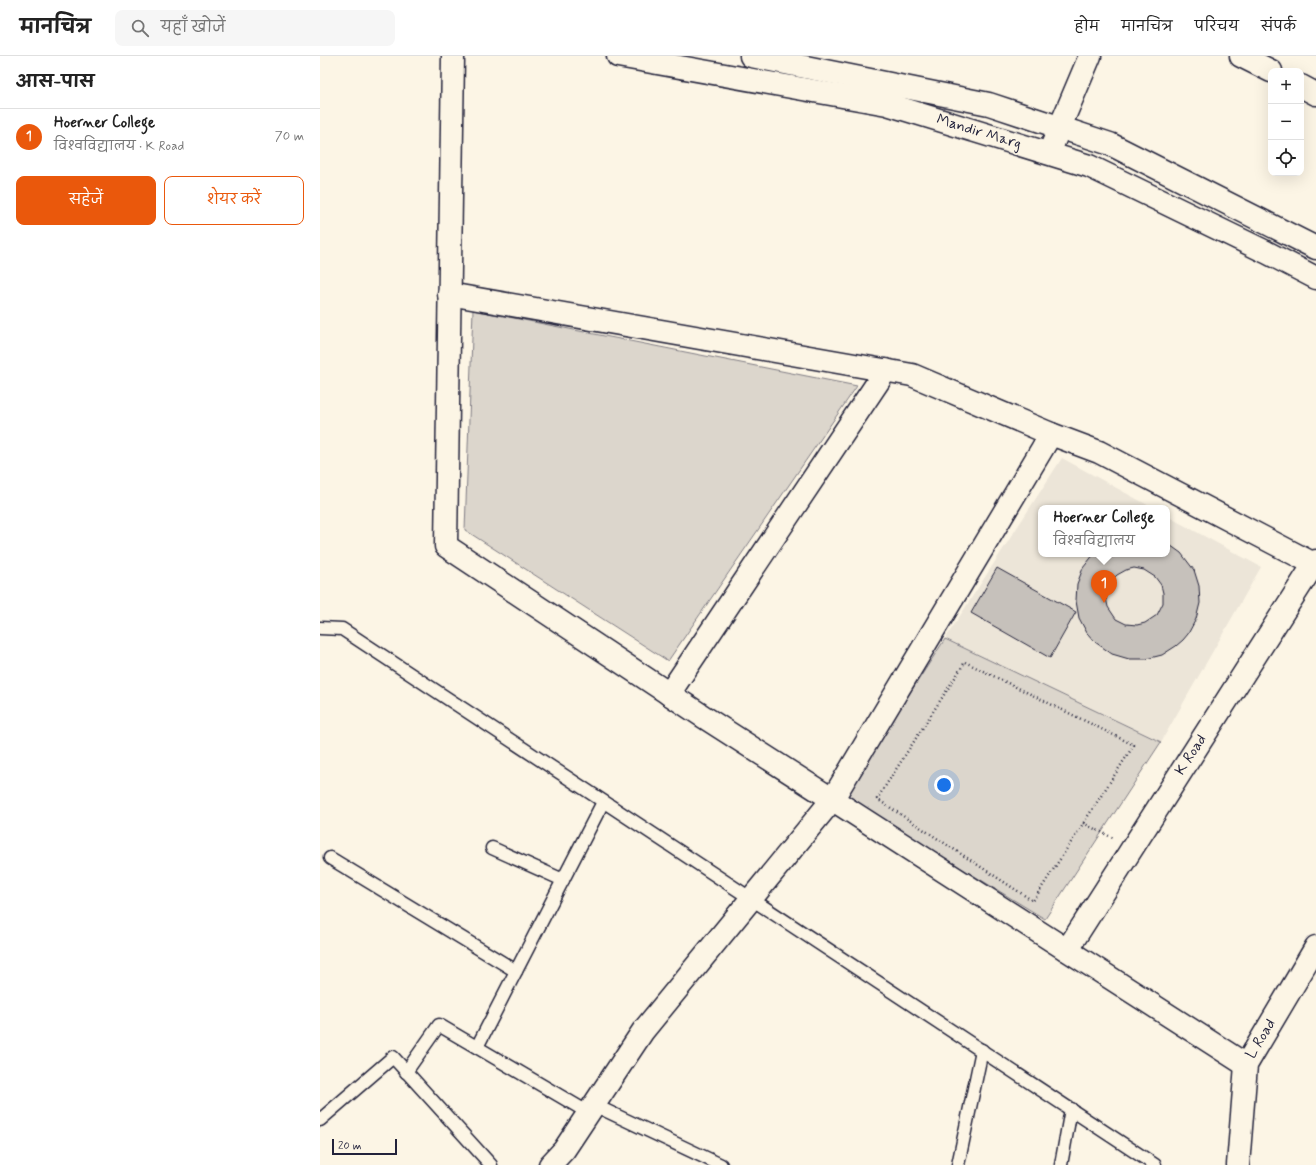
<!DOCTYPE html>
<html lang="hi">
<meta charset="utf-8">
<style>
body{margin:0;font-family:Mynerve,"Playpen Sans Deva",sans-serif;background:#f6f6f6;color:#222}
.controls{position:absolute;right:12px;top:12px;display:grid;overflow:hidden;border-radius:8px;box-shadow:0 4px 16px #0002}
.controls button{width:36px;height:36px;display:grid;place-items:center;padding:0;border:0;border-bottom:1px solid #e0e0e0;background:#fff;color:#222;font:20px sans-serif}
.scale{position:absolute;left:12px;bottom:10px;width:65px;box-sizing:border-box;padding-left:4px;border:2px solid #22223b;border-top:0;font-size:11px;line-height:14px;white-space:nowrap;color:#22223b;-webkit-text-stroke:3px #fcf5e5;paint-order:stroke}
.you{position:absolute;left:624px;top:729px;width:14px;height:14px;margin:-10px;border:3px solid #fff;border-radius:50%;background:#1a73e8;box-shadow:0 0 0 6px #1a73e833}
.badge{display:grid;place-items:center;width:26px;height:26px;border-radius:50%;background:#ea580c;color:#fff;font-size:13px;font-weight:700}
.pin{position:absolute;translate:-50% -33px;filter:drop-shadow(0 1px 2px #0008)}
.pin::after{content:'';position:absolute;top:21px;width:14px;height:12px;background:inherit;clip-path:polygon(0 0,100% 0,50% 100%)}
.popup{position:absolute;left:718px;top:449px;width:132px;height:52px;box-sizing:border-box;display:grid;place-content:center;border-radius:8px;background:#fff;filter:drop-shadow(0 1px 3px #0005);font-size:13px;white-space:nowrap;color:#767676}
.popup b{font-size:15px;color:#222}
.popup::after{content:'';position:absolute;left:50%;top:100%;margin-left:-8px;border:8px solid transparent;border-top-color:#fff}
.list{margin:0;padding:0;list-style:none}
h2{display:flex;justify-content:space-between;align-items:center;height:52px;margin:0;padding:0 16px;font-size:17px}
h2 small{font-size:13px;font-weight:400;color:#767676}
.list li{display:grid;grid-template-columns:26px 1fr auto;gap:12px;align-items:center;box-sizing:border-box;height:56px;padding:0 16px;border-top:1px solid #e0e0e0}
.list b{display:block;font-size:15px;white-space:nowrap}
.list p{margin:0;font-size:13px;white-space:nowrap;color:#767676}
.list em{font-size:13px;font-style:normal;color:#767676}
.actions{display:flex;gap:8px;padding:12px 16px}
.actions a{flex:1;padding:9px 0;border:1px solid #ea580c;border-radius:8px;text-align:center;font-size:14px;color:#ea580c}
.actions .main{background:#ea580c;color:#fff}
.icon{flex:none;width:22px;height:22px;fill:none;stroke:currentColor;stroke-width:2;stroke-linecap:round;stroke-linejoin:round}
.map{position:relative;flex:none;width:996px;height:1109px;overflow:hidden}
header{display:flex;align-items:center;gap:24px;box-sizing:border-box;height:56px;padding:0 20px;background:#fff;border-bottom:1px solid #e0e0e0}
header strong{font-size:19px}
nav{display:flex;gap:22px;margin-inline-start:auto;font-size:14px}
.search{width:280px;height:36px;background:#f6f6f6;display:flex;align-items:center;gap:10px;box-sizing:border-box;padding:0 14px;border-radius:8px;color:#767676;font-size:15px}
main{display:flex}
aside{flex:1;background:#fff}
.map>svg:first-child{display:block}
</style>
<header>
<strong>मानचित्र</strong>
<div class="search"><svg class="icon" aria-label="search" viewBox="0 0 24 24"><circle cx="10" cy="10" r="6"/><path d="M15 15l6 6"/></svg>यहाँ खोजें</div>
<nav><a>होम</a><a>मानचित्र</a><a>परिचय</a><a>संपर्क</a></nav>
</header>
<main>
<aside>
<h2>आस-पास<small></small></h2>
<ul class="list">
<li><span class="badge">1</span><div><b>Hoerner College</b><p>विश्वविद्यालय · K Road</p></div><em>70 m</em></li>
</ul>
<div class="actions"><a class="main">सहेजें</a><a>शेयर करें</a></div>
</aside>
<div class="map">
<svg width="996" height="1109" viewBox="0 0 996 1109">
<rect width="100%" height="100%" fill="#fcf5e5"/>
<filter id="ink" filterUnits="userSpaceOnUse"><feTurbulence type="fractalNoise" baseFrequency=".025" numOctaves="2"/><feDisplacementMap in="SourceGraphic" scale="8" xChannelSelector="R" yChannelSelector="G"/><feConvolveMatrix kernelMatrix="1 2 1 2 8 2 1 2 1" color-interpolation-filters="sRGB"/></filter>
<g filter="url(#ink)">
<polygon fill="#ece5d8" points="742,402 833,452 721,452 721,498 847,498 847,460 941,511 841,686 625,583"/>
<g fill="#dcd6cc" stroke="#7f7c84">
<polygon points="153,254 537,330 348,605 145,474"/>
<polygon points="625,583 841,686 725,863 523,740"/>
</g>
<g fill="#c6c1bb" stroke="#22223b" fill-rule="evenodd">
<path d="M847 487 861 497 874 514 879 530 880 547 876 563 868 578 863 584 856 590 842 599 826 603H809L792 598 775 586 767 577 759 562 756 545 757 528 763 512 774 498H847ZM814 512 824 514 835 521 841 529 843 537V547L837 559 825 567 817 569 806 568 796 563 788 551 786 542 787 534 792 524 797 519 806 514Z"/>
<polygon points="677,512 756,556 730,602 651,557"/>
</g>
<g fill="none" stroke-linecap="round" stroke-linejoin="round">
<g stroke="#22223b" stroke-width="15">
<g id="service">
<polyline points="0,572 22,573 835,1109"/>
<polyline points="172,792 243,824"/>
<polyline points="10,802 196,915"/>
<polyline points="157,991 283,746"/>
<polyline points="86,1016 119,969 269,1057"/>
<polyline points="274,1049 401,1109"/>
<polyline points="0,1064 73,1001 171,1109"/>
<polyline points="638,1109 662,994"/>
<polyline points="741,1109 751,1053"/>
</g>
</g>
<g stroke="#22223b" stroke-width="25">
<g id="minor">
<polyline points="133,0 126,490 384,661 926,1009"/>
<polyline points="921,0 951,15"/>
<polyline points="981,30 996,38"/>
<polyline points="729,97 770,0"/>
<polyline points="129,238 592,319 731,378 779,396 994,508"/>
<polyline points="349,638 566,314"/>
<polyline points="747,894 996,505"/>
<polyline points="230,1109 244,1094 323,975 512,744 731,378"/>
<polyline points="918,1109 926,1009 996,891"/>
</g>
</g>
<g stroke="#22223b" stroke-width="25">
<g id="secondary">
<polyline points="298,0 567,48 769,110 946,196 996,222"/>
<polyline points="431,0 669,48 790,88 996,192"/>
</g>
</g>
<g stroke="#22223b" stroke-width="2.5" stroke-dasharray="1 3" stroke-linecap="butt">
<polygon points="645,606 814,689 713,845 557,743"/>
<polyline points="763,767 793,782"/>
</g>
<use href="#service" stroke="#fcf5e5" stroke-width="12"/>
<use href="#minor" stroke="#fcf5e5" stroke-width="22"/>
<use href="#secondary" stroke="#fcf5e5" stroke-width="22"/>
</g>
</g>
<g text-anchor="middle" dominant-baseline="central" stroke-width="3" stroke-linejoin="round" paint-order="stroke">
<g font-size="15" fill="#22223b" stroke="#fcf5e5">
<text transform="translate(659 76) rotate(17)">Mandir Marg</text>
<text transform="translate(871 699) rotate(-57)">K Road</text>
<text transform="translate(941 983) rotate(-59)">L Road</text>
</g>
</g>
</svg>
<div class="controls">
<button>+</button>
<button>−</button>
<button><svg class="icon" aria-label="locate" viewBox="0 0 24 24"><circle cx="12" cy="12" r="6"/><path d="M12 2v4M12 18v4M2 12h4M18 12h4"/></svg></button>
</div>
<div class="scale">20 m</div>
<div class="you"></div>
<div class="pin badge" style="left:784px;top:547px">1</div>
<div class="popup"><b>Hoerner College</b>विश्वविद्यालय</div>
</div>
</main>
